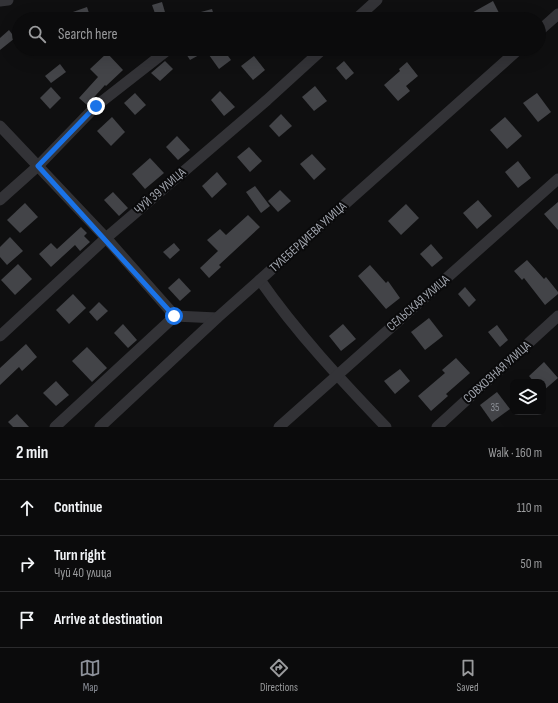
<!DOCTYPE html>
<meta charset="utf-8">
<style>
body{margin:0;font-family:"Sofia Sans Condensed",sans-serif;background:#141415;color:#f1f3f6}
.controls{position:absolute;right:12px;bottom:12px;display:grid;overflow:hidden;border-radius:8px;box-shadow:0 4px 16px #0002}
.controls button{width:36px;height:36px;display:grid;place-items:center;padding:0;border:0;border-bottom:1px solid #2b2b2d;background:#0b0b0c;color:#f1f3f6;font:20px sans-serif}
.stop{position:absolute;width:12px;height:12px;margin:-9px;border:3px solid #1a73e8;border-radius:50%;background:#fff}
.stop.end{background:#1a73e8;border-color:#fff;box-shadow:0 1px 4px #0008}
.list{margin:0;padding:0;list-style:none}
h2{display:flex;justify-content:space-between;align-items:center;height:52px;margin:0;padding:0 16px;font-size:17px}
h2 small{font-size:13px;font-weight:400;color:#9a9b9d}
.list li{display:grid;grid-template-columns:26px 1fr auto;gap:12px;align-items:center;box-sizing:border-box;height:56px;padding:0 16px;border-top:1px solid #2b2b2d}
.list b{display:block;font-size:15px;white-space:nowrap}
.list p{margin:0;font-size:13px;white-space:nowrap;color:#9a9b9d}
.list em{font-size:13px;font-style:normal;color:#9a9b9d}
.icon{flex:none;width:22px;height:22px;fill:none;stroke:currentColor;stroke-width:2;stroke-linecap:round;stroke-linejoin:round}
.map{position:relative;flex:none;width:558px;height:427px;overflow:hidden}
.search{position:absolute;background:#0b0b0c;box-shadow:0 4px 16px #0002;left:12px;right:12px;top:12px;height:44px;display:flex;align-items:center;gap:10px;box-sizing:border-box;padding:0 14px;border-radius:22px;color:#9a9b9d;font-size:15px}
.sheet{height:220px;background:#0b0b0c}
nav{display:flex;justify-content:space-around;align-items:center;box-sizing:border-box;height:56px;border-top:1px solid #2b2b2d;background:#0b0b0c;font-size:11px;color:#9a9b9d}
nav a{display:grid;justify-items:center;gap:2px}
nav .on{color:#8c9099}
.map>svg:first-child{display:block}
</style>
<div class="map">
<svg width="558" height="427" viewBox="0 0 558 427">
<rect width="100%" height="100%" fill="#0f0f10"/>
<g fill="#434448">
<polygon points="493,1 502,19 461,19"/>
<polygon points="162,2 167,19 157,19 152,5"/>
<polygon points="87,7 91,19 56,19 56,18"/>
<polygon points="212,9 215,19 186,19 186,16"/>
<polygon points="9,30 15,38 0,50 0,38"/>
<polygon points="183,49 210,49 190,60"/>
<polygon points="217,49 223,49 231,60 219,69 209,55"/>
<polygon points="107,53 123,70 106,86 105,85 87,105 79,98 98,77 90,69"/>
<polygon points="254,56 265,70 253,80 241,66"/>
<polygon points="165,61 173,69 160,81 151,73"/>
<polygon points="344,61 354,73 346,80 336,68"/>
<polygon points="407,62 418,76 406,86 410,91 398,101 384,85 400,71 399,69"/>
<polygon points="60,64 66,72 51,83 45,76"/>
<polygon points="315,86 327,101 314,111 302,97"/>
<polygon points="51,87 61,98 50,109 40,98"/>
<polygon points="220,91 235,107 224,116 211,100"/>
<polygon points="135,93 146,105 135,115 124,103"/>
<polygon points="537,93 551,112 538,122 523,103"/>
<polygon points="281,114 292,126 279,137 269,126"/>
<polygon points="112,117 125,132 111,146 97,131"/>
<polygon points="505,117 522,136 507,149 490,130"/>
<polygon points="177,136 190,150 178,160 166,147"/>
<polygon points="249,147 262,161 250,172 237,157"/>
<polygon points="312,154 326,169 314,180 300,164"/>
<polygon points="150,158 164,173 145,189 132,174"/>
<polygon points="518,161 531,178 518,188 505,172"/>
<polygon points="217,172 227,184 212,198 202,186"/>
<polygon points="255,186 270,206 261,213 246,192"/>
<polygon points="280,190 291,201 278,212 268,201"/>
<polygon points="113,192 128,208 119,216 104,200"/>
<polygon points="478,200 492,216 477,229 463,213"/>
<polygon points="558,202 558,230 544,214"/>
<polygon points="25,203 38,217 20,233 7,220"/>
<polygon points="406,204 419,218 401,235 388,221"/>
<polygon points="248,215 260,227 219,265 221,267 209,278 200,268 218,251 207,240 220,229 226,235"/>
<polygon points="81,227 87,233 84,236 90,242 80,251 75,245 51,267 39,254 51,243 57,249"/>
<polygon points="10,237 23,251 7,265 0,257 0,247"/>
<polygon points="174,243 180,250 170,259 163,252"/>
<polygon points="431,244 443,258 432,267 420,254"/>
<polygon points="527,260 544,279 546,277 558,292 558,294 545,305 524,278 522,280 514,271"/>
<polygon points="18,264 32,279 15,295 1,280"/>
<polygon points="370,265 386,283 388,281 400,298 386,309 358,276"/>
<polygon points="179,278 191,291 180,301 168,288"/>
<polygon points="465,287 476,300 469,307 458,294"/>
<polygon points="73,294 86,308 69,324 56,310"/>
<polygon points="99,302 108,311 97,321 89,312"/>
<polygon points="429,318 443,336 425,350 411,332"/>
<polygon points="123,324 137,340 128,348 114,333"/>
<polygon points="343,324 356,339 341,351 329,336"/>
<polygon points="497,325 508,340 500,347 488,332"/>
<polygon points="26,344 37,357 22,371 19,367 0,385 0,368"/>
<polygon points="87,347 107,368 92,382 72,361"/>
<polygon points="456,358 470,373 446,394 448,396 431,411 418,396 445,373 442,370"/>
<polygon points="544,362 558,378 543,391 543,382 534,382 529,376"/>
<polygon points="400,369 410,381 395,394 384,381"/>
<polygon points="56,381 69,395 56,406 43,393"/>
<polygon points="497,392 510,409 492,422 480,405"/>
<polygon points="17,414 29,427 13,427 8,422"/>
</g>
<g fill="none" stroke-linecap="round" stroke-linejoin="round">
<g stroke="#333337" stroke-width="11">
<polyline points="0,1 8,0"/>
<polyline points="356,19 377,0"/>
<polyline points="539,31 558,14"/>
<polyline points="0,126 106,238 175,316 217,318"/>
<polyline points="0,200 38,166 96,106 169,49"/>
<path d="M260 280C297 333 341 380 386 427"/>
<polyline points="0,336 106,238 267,100 323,49"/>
<polyline points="55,427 175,316"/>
<polyline points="100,427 217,318 519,49"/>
<polyline points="279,427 558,179"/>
<polyline points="437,427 558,316"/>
</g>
</g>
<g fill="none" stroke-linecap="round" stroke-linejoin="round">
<polyline stroke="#1a73e8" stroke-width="5" points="96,106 38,166 174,316"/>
</g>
<g text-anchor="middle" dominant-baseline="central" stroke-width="4" stroke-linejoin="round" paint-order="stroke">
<g font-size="11" fill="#8a8e95">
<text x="495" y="407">35</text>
</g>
<g font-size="13" fill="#a2a6af" stroke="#0a0a0b">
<text transform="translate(160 191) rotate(-41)">ЧУЙ 39 УЛИЦА</text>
<text transform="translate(308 237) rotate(-42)">ТУЛЕБЕРДИЕВА УЛИЦА</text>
<text transform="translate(418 303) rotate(-41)">СЕЛЬСКАЯ УЛИЦА</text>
<text transform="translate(497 372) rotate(-42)">СОВХОЗНАЯ УЛИЦА</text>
</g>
</g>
</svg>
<div class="controls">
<button><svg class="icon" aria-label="layers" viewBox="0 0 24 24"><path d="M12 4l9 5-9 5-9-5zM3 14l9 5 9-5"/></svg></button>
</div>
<div class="stop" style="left:174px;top:316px"></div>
<div class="stop end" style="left:96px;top:106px"></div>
<div class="search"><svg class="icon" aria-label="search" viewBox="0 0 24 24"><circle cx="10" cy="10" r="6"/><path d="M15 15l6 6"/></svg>Search here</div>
</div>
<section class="sheet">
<h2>2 min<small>Walk · 160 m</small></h2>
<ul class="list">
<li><svg class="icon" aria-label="ahead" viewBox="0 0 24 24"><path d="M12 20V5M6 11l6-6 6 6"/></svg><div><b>Continue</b></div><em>110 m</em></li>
<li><svg class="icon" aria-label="right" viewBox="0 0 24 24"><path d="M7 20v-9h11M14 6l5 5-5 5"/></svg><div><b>Turn right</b><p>Чуй 40 улица</p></div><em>50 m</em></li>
<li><svg class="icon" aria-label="arrive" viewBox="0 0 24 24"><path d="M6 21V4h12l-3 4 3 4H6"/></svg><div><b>Arrive at destination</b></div></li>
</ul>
</section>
<nav>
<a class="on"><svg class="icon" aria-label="map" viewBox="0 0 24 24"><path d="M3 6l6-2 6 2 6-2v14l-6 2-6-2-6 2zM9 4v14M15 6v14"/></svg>Map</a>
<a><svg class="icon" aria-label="directions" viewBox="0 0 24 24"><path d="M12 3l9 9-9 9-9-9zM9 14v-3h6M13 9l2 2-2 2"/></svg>Directions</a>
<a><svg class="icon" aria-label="saved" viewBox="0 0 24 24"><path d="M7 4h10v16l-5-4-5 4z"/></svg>Saved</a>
</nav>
